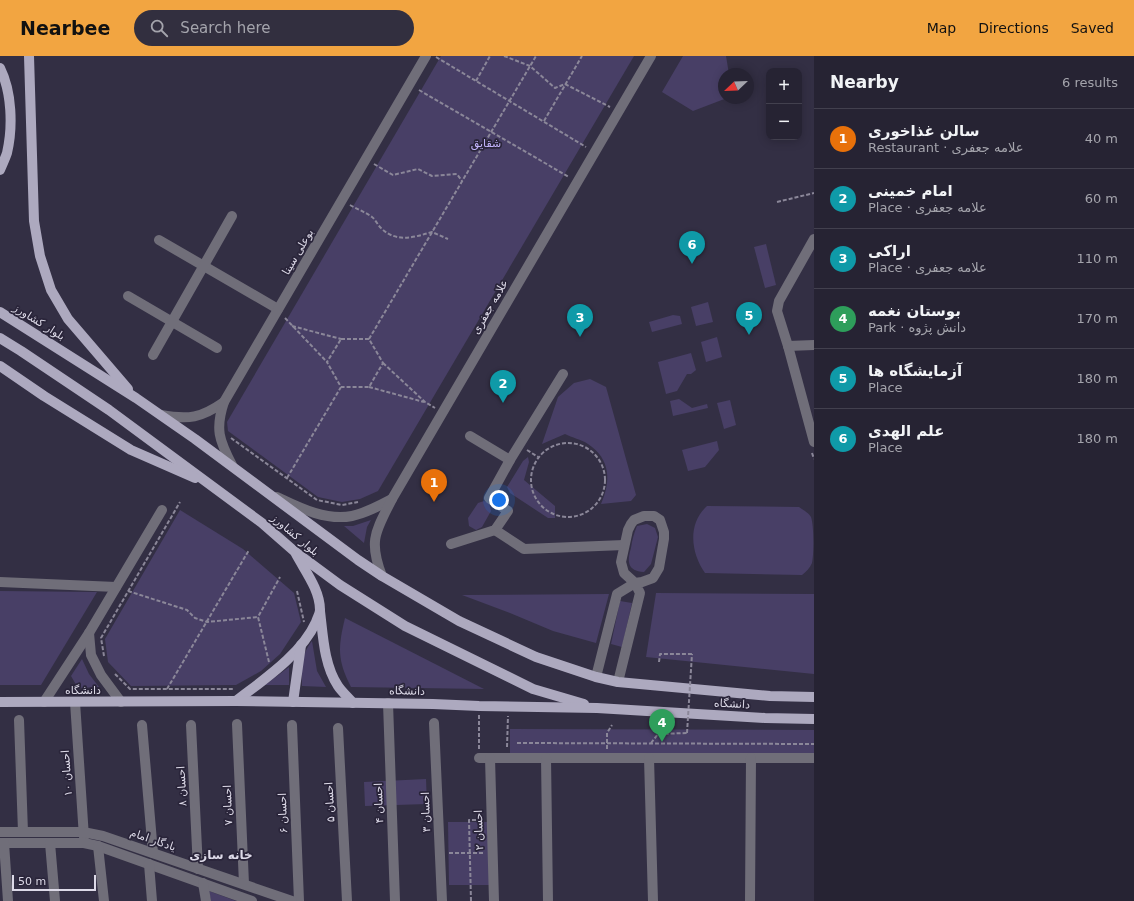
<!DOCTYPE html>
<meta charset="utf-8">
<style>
body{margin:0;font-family:"DejaVu Sans","Noto Sans Arabic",sans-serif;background:#322f3f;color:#f1f3f6}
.controls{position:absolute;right:12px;top:12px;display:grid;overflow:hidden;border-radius:8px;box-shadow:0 2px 10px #0003}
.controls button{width:36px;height:36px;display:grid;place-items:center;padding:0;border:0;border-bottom:1px solid #42404e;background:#262333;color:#f1f3f6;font:20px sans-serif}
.compass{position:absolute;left:718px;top:12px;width:36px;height:36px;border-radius:50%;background:#262333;box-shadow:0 2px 10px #0003;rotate:247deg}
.scale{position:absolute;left:12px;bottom:10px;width:84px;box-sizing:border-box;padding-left:4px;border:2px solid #dddae8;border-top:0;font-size:11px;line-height:14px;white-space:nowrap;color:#dddae8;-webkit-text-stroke:3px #2a253a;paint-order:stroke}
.you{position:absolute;left:499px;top:444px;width:14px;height:14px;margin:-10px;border:3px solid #fff;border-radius:50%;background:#1a73e8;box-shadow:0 0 0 6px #1a73e833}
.badge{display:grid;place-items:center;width:26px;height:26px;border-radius:50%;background:#f2a541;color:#fff;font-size:13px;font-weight:700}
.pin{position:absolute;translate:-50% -33px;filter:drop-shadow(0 1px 2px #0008)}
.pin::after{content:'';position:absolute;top:21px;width:14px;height:12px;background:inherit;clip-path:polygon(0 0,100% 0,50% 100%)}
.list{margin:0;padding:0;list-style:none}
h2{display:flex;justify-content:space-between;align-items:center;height:52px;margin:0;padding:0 16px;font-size:17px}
h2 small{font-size:13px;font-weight:400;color:#a4a4ac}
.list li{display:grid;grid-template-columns:26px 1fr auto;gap:12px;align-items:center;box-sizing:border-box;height:60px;padding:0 16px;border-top:1px solid #42404e}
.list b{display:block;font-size:15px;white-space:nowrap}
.list p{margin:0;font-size:13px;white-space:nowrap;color:#a4a4ac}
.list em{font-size:13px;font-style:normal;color:#a4a4ac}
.icon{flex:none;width:22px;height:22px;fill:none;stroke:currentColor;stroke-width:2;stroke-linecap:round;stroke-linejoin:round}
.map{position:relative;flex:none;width:814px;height:845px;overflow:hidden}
header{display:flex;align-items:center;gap:24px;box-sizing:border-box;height:56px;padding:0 20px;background:#f2a541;color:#111}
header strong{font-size:19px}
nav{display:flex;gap:22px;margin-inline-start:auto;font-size:14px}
.search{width:280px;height:36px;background:#322f3f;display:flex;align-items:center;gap:10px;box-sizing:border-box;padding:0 14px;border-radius:22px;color:#a4a4ac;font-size:15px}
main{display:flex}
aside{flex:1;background:#262333}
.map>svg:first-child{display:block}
</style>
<header>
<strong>Nearbee</strong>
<div class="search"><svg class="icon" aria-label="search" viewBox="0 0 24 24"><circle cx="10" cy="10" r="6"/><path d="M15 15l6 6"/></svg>Search here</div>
<nav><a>Map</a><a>Directions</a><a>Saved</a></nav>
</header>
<main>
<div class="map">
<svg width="814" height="845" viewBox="0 0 814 845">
<rect width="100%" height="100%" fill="#332f44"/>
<g fill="#483f66">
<polygon points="441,0 634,0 378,435 360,443 342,446 318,441 228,375 227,366"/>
<polygon points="683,0 726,0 729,18 724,18 724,42 727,42 693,55 662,36"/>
<polygon points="766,188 776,229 765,232 754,191"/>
<polygon points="708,246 713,266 696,270 691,251"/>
<polygon points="673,259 680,260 682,268 652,276 649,266"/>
<polygon points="717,281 722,301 706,306 701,286"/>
<polygon points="691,297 696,314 691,318 687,318 677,335 666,338 658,306"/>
<path d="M590 323 606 331 636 439 631 445 601 448C611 426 611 403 588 388 581 383 572 382 565 378L542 388 558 341 574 327Z"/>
<polygon points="679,343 692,352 707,348 708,352 673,360 670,345"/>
<polygon points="730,344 736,369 724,373 717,347"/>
<polygon points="717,385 719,394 705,411 688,415 682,394"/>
<polygon points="528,401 529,406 524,424 555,450 555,462 548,462 510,437 507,431 523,405"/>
<polygon points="484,445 489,447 491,455 482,471 476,474 469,470 468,462 478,447"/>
<path d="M707 450 799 451C803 454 809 457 811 461 814 469 814 498 812 507 810 512 806 516 802 519L705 517C691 497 687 468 707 450Z"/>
<polygon points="180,454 243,493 294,537 301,566 280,598 261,615 236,629 131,630 108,606 105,583"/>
<polygon points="371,464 367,471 364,487 344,470 353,470"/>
<path d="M647 468 655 472 658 481 651 508 644 516C627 515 627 505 631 492 632 484 634 477 637 470Z"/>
<polygon points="0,535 97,536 41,629 0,629"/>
<polygon points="656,537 814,538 814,618 646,601"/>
<polygon points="609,538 596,587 553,575 510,557 462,539"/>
<polygon points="620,545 632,547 622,591 611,588"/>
<path d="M345 562 484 633 351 631C337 604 338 591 345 562Z"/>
<path d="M312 585 317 615 326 631 302 630C302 612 300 600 312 585Z"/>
<polygon points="82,603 89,618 99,631 78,632 71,620"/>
<polygon points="289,611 289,629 265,629"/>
<polygon points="510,673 814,674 814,699 510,698"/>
<polygon points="426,723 427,748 365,750 364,726"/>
<polygon points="448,766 489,766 489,829 449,829"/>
<polygon points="209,835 236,845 211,845"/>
</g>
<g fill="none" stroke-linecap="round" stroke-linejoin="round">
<g stroke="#8b8799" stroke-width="2" stroke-dasharray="4 2" stroke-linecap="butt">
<polyline points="504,0 530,10 555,32 565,28 610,51"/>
<polyline points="436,1 586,91"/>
<polyline points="476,25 490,0"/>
<polyline points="419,34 569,121"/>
<polyline points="544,65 582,0"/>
<polyline points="374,108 393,119 418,113 432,120 457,118 462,125"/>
<polyline points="777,146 814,137"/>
<path d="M350 149C357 153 365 156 372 161 376 164 378 170 382 173 397 187 415 181 432 176L448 183"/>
<polyline points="285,262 327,306"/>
<polyline points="292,270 341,283"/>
<polygon points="341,283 369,283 383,307 369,331 341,331 327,306"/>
<polyline points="369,283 536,0"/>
<polyline points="383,307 425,346 435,352"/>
<polyline points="369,331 424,346"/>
<polyline points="231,382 317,444 342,449 358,446"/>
<circle cx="568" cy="424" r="37"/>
<polyline points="527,394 538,401"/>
<polyline points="812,397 814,403"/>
<polyline points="287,422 341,331"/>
<polyline points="128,535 187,554 195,562 207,566 258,561"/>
<polyline points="297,535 304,566"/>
<polyline points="104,600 101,582 180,446"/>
<polyline points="269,606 258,561 280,521"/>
<polyline points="659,606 660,598 692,598"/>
<polyline points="115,618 130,633 234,633"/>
<polyline points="167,633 249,494"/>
<polyline points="479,659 479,693"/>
<polyline points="517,687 814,688"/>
<polyline points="651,687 658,678 687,677"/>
<polyline points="507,691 508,660"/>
<polyline points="607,693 607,677 612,669"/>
<polyline points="449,797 483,797"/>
<polyline points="471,845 469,764 481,764"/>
</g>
<g stroke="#706e79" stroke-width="10">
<polyline points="814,183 779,245 777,255 788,290 814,386"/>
<polyline points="159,184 278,253"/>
<polyline points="128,240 217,292"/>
<polyline points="788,290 814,289"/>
<polyline points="153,299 232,160"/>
<path d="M161 359C189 364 201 362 224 346"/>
<polyline points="470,380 510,404"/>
<path d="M232 409C219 384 215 373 224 346L426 0"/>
<path d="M277 441C300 452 326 465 352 460 366 457 379 450 392 443"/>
<polyline points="495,474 524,493 624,489"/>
<polyline points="451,488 495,474 508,455 489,442 510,404 563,318"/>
<path d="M382 520C368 484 376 475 392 443L651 0"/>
<polyline points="0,526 116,531"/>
<polyline points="89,577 91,599 101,619 121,646"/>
<polyline points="596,621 617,538 635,527 642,526 653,522 659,512 664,483 664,476 660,464 654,460 644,460 634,464 631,468 628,474 621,506 624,517 635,527 640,537 618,626"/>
<polyline points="44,646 89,577 162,454"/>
<polyline points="75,646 84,781"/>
<polyline points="388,647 395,845"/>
<polyline points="19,664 23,776"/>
<polyline points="434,667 442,845"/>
<polyline points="237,668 244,828"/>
<polyline points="142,669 153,797"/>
<polyline points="191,669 198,813"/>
<polyline points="292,669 299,845"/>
<polyline points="338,672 347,845"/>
<polyline points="479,702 814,702"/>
<polyline points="490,702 494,845"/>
<polyline points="546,702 548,845"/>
<polyline points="649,702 653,845"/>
<polyline points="0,776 83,776 103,780 292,845"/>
<polyline points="0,787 84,787 98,790 252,845"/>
<polyline points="4,787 8,845"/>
<polyline points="50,787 55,845"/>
<polyline points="98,790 104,845"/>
<polyline points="149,808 152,845"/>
<polyline points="203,827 206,845"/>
<polyline points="750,845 751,702"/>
</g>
<g stroke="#ada9bf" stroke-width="10">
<polyline points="29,0 34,165 40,200 51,234 68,263 128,333"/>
<path d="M0 12C12 36 13 71 7 97 5 103 2 109 0 114"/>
<polyline points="0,256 136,342 195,383 358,504 382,520 459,565 536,601 596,621 618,626 770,640 814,641"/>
<polyline points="0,282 21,295 109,354 262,467 294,495 340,529 405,570 533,633 584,648"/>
<polyline points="0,310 44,340 131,394 195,422"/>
<path d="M320 555C323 580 324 609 338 630 342 636 348 641 353 647"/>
<path d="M236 645C263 624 301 599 316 566 317 562 320 558 320 554 320 534 305 515 296 498"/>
<polyline points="0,646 236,645 433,648 479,650 597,652 765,662 814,663"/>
<polyline points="293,646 301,589"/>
</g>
<polyline stroke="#8b8799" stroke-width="2" stroke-dasharray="4 2" stroke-linecap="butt" points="687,677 692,598"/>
</g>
<g text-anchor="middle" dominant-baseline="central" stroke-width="3.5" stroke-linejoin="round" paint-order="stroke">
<g font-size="11" fill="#c3b4fc" stroke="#2a253a">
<text x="486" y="87">شقایق</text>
</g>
<g font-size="11" fill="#dddae8" stroke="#2a253a">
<text transform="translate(298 196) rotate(-60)">بوعلی سینا</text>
<text transform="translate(490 251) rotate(-60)">علامه جعفری</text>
<text transform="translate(39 266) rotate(32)">بلوار کشاورز</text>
<text transform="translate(295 479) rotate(40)">بلوار کشاورز</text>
<text x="83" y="634">دانشگاه</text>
<text transform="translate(407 635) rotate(1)">دانشگاه</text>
<text transform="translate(732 648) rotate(3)">دانشگاه</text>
<text transform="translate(67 717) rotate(-94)">احسان ۱۰</text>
<text transform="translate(182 730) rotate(-93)">احسان ۸</text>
<text transform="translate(330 746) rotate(-93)">احسان ۵</text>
<text transform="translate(379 747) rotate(-92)">احسان ۴</text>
<text transform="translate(228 749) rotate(-92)">احسان ۷</text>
<text transform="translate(426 756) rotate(-92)">احسان ۳</text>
<text transform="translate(283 757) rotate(-92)">احسان ۶</text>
<text transform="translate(479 774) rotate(-92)">احسان ۲</text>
<text transform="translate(153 784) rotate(19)">یادگار امام</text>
</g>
<g font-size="12" font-weight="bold" fill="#dddae8" stroke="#2a253a">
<text x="221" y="799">خانه سازی</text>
</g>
</g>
</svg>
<div class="controls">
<button>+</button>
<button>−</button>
</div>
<svg class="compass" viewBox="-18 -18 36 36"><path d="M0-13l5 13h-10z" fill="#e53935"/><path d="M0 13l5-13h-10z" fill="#a4a4ac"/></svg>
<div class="scale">50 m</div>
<div class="you"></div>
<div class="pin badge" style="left:434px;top:446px;background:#e8710a">1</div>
<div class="pin badge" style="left:503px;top:347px;background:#0f9aa8">2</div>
<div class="pin badge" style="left:580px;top:281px;background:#0f9aa8">3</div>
<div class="pin badge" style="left:662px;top:686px;background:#2e9e5b">4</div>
<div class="pin badge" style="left:749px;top:279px;background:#0f9aa8">5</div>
<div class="pin badge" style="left:692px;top:208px;background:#0f9aa8">6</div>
</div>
<aside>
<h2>Nearby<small>6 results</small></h2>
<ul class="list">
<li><span class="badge" style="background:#e8710a">1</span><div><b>سالن غذاخوری</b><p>Restaurant · علامه جعفری</p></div><em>40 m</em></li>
<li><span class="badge" style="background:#0f9aa8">2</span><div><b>امام خمینی</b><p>Place · علامه جعفری</p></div><em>60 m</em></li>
<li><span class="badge" style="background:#0f9aa8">3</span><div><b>اراکی</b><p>Place · علامه جعفری</p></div><em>110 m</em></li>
<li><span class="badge" style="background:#2e9e5b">4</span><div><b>بوستان نغمه</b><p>Park · دانش پژوه</p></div><em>170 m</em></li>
<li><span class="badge" style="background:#0f9aa8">5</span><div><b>آزمایشگاه ها</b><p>Place</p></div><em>180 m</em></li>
<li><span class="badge" style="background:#0f9aa8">6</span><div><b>علم الهدی</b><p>Place</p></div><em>180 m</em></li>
</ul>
</aside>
</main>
